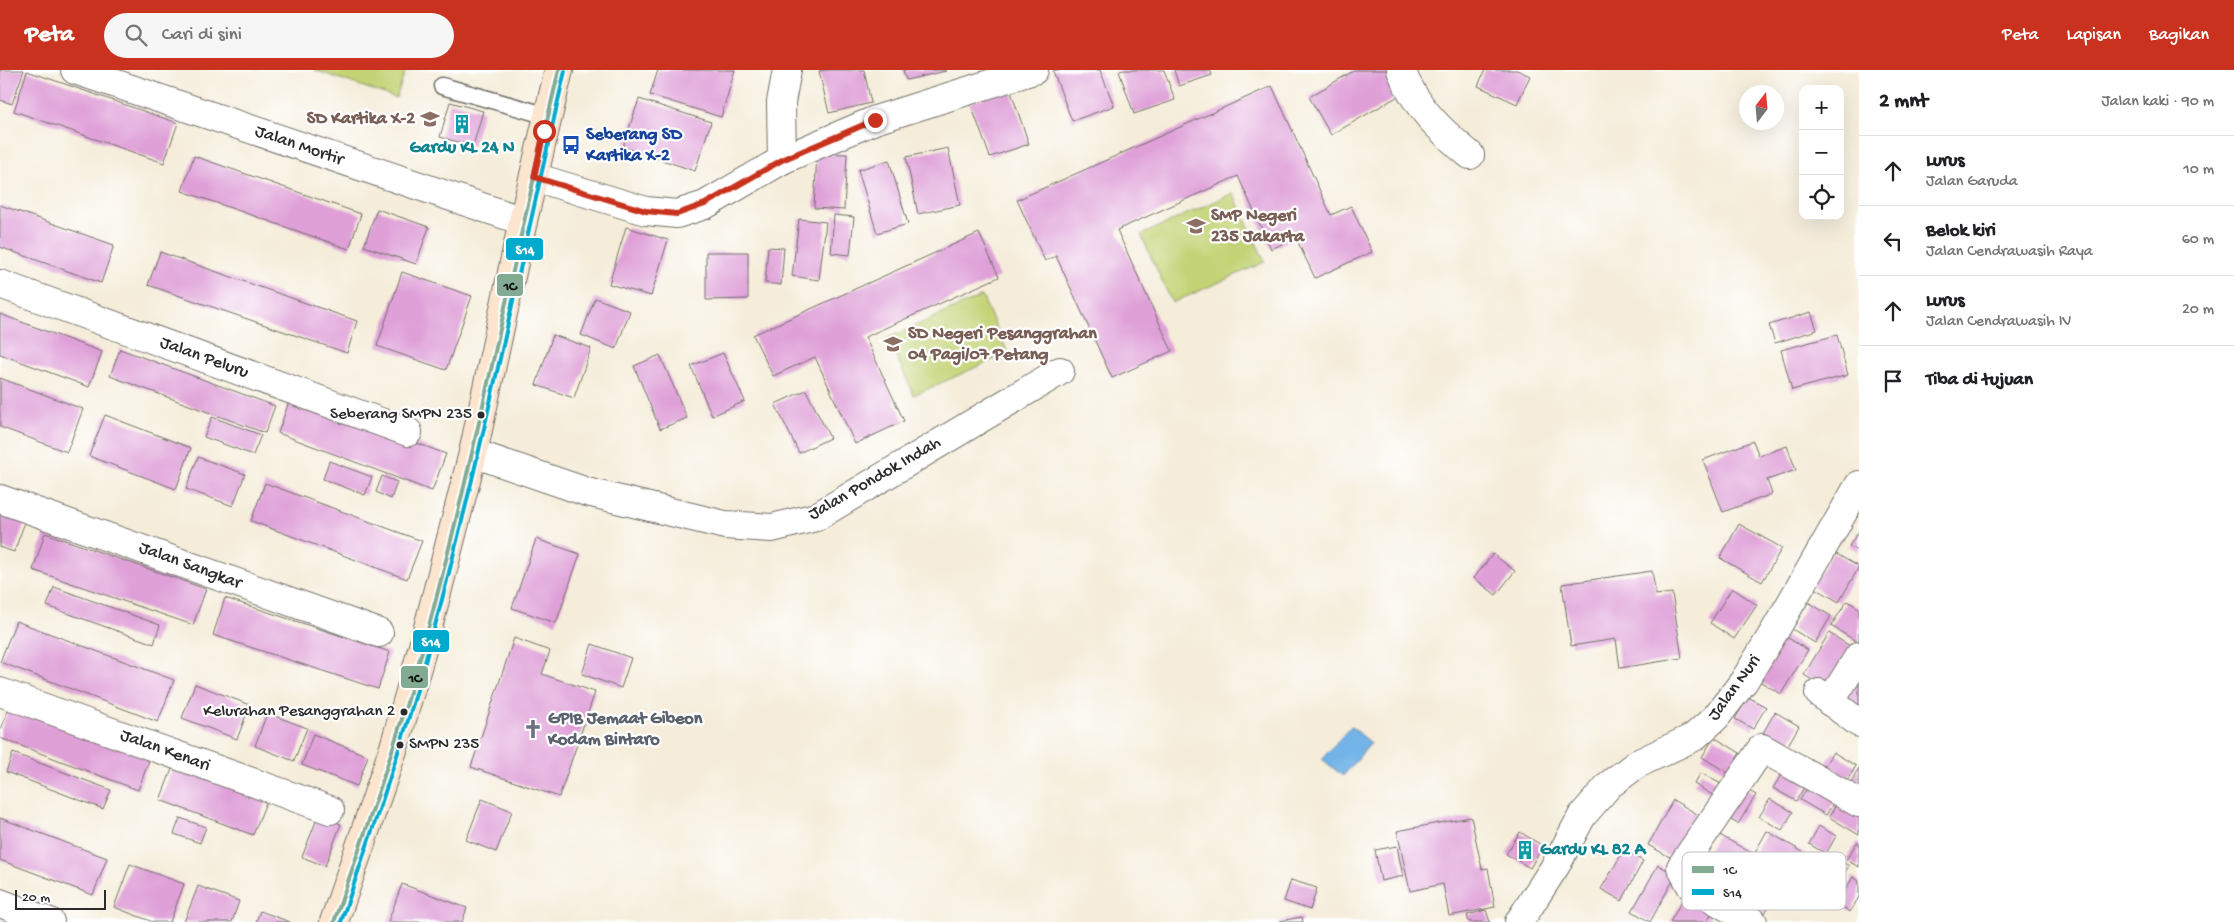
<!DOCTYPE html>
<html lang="id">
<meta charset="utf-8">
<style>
body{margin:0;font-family:"Gochi Hand",sans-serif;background:#f6f6f6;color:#202124}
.controls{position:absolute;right:15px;top:15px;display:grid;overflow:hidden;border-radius:10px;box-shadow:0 5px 20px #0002}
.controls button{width:45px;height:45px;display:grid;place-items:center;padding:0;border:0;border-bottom:1px solid #e0e0e0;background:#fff;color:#202124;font:25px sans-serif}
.compass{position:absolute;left:1739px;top:15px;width:45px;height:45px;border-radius:50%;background:#fff;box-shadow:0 5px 20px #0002;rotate:16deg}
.scale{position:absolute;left:15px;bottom:12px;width:91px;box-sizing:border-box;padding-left:5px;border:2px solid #2b2b2b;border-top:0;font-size:14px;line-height:18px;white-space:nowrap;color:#2b2b2b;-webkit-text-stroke:4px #fff;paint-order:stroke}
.stop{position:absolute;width:15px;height:15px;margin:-11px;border:4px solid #c8321e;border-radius:50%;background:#fff}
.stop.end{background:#c8321e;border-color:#fff;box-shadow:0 1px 5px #0008}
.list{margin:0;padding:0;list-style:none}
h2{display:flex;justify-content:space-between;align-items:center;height:65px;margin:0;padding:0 20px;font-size:21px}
h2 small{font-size:16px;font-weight:400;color:#757577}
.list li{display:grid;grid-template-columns:32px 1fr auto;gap:15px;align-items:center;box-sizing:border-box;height:70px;padding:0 20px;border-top:1px solid #e0e0e0}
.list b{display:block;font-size:19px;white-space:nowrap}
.list p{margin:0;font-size:16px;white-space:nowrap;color:#757577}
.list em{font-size:16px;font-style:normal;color:#757577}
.icon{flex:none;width:28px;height:28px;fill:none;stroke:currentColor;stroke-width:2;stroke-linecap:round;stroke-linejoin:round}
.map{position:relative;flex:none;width:1859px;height:852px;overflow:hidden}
header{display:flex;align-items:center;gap:30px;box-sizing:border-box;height:70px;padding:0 25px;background:#c8321e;color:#fff}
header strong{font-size:24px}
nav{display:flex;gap:28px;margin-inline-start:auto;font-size:18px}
.search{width:350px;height:45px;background:#f6f6f6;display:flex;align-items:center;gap:12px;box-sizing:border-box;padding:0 18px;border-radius:28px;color:#757577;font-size:19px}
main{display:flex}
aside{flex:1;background:#fff}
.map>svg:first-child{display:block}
</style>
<header>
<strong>Peta</strong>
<div class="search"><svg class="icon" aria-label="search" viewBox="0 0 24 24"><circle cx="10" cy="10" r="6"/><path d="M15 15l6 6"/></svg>Cari di sini</div>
<nav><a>Peta</a><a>Lapisan</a><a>Bagikan</a></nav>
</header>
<main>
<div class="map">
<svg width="1859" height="852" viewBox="0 0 1859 852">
<rect width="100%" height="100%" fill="#fff"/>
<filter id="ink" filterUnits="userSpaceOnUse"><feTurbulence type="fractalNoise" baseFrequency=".02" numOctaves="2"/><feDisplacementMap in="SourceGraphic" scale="10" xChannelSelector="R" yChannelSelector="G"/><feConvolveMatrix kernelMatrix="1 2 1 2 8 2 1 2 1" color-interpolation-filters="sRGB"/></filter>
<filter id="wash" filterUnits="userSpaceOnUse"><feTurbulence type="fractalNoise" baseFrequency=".0096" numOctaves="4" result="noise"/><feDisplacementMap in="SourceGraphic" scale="20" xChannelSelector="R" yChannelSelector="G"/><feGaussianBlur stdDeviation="1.12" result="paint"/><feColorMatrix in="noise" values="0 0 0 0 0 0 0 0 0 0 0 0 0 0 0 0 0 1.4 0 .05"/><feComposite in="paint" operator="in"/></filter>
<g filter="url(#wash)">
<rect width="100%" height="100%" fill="#f5edda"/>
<g fill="#c3d375" stroke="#777f50">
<polygon points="314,0 406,0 396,28"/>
<polygon points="1233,123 1265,192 1172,233 1141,165"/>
<polygon points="982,226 1008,283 914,325 888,268"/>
</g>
<polygon fill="#72b4e7" stroke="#4e7089" points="1351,656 1371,673 1343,706 1322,689"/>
<g id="blocks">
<g fill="#dfa0d8">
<polygon points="0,0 24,0 12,34 0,30"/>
<polygon points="658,0 735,0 721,47 650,25"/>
<polygon points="825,0 864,0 871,33 829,43 819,1"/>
<polygon points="903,0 946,0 946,1 906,10"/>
<polygon points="1056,0 1100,0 1114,36 1072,51 1053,1"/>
<polygon points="1123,0 1164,0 1175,30 1134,44 1119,1"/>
<polygon points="1174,0 1210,0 1212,5 1179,16"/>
<polygon points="1355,0 1388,0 1402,24 1331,65 1309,27"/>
<polygon points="1485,0 1517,0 1530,6 1517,34 1478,16"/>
<polygon points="27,1 178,53 164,93 14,41"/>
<polygon points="1272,16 1331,145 1351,136 1372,182 1315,208 1296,168 1271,179 1238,106 1117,160 1172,281 1112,308 1056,186 1045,191 1017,130"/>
<polygon points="1010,19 1029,74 990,87 970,32"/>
<polygon points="639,29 711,52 695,101 623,77"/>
<polygon points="450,32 483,41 473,76 440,67"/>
<polygon points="948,78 960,135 918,144 906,87"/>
<polygon points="817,83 847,84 844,140 814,138"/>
<polygon points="194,86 361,144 349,179 182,121"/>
<polygon points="889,90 908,154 877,163 858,100"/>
<polygon points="0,135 114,175 101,213 0,177"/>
<polygon points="377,139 429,157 416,194 364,176"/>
<polygon points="834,145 854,147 850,185 831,183"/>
<polygon points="799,149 826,152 819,210 792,206"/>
<polygon points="626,157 668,170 651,226 609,214"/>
<polygon points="979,163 999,207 865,267 904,351 855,374 815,287 773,306 753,265"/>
<polygon points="768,177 784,178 781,215 765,213"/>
<polygon points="160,182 357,251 347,283 148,215"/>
<polygon points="706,182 748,182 748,229 706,230"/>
<polygon points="402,202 472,226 446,300 377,276"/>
<polygon points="595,228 630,241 616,279 581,265"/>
<polygon points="1811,242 1817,260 1775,273 1769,255"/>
<polygon points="0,244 102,282 89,317 0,284"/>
<polygon points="553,265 591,278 574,328 536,315"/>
<polygon points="1837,265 1848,305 1792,320 1781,280"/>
<polygon points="120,279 275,336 265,363 110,306"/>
<polygon points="723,283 745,331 712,346 691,296"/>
<polygon points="660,285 687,348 660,359 634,296"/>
<polygon points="0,308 83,339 67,382 0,357"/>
<polygon points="806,320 830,368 799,383 775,334"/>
<polygon points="291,326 446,384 432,421 278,363"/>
<polygon points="105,345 191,378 176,419 89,386"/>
<polygon points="212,347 261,365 253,385 204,367"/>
<polygon points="1753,371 1759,386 1787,376 1796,400 1767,410 1772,424 1723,442 1703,390"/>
<polygon points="198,387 245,404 233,436 186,419"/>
<polygon points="329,391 372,407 365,425 323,409"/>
<polygon points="382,406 397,412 391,429 376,422"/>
<polygon points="265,413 422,471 407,509 251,451"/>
<polygon points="0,443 25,452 14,482 0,477"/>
<polygon points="1739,454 1782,478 1762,512 1720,488"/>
<polygon points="1859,461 1859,482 1849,476"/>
<polygon points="45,463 206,519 193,555 33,500"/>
<polygon points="536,469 580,484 556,553 512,538"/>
<polygon points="1833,482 1859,497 1839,532 1812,516"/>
<polygon points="1493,484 1515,501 1496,525 1474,508"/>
<polygon points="1652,501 1656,525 1672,523 1682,588 1620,598 1616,569 1571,576 1562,514"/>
<polygon points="54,517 160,555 154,574 47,536"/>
<polygon points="1732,518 1757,535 1734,569 1710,553"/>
<polygon points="225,528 390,582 378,619 213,565"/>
<polygon points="1847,531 1859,538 1859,573 1831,556"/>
<polygon points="1808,532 1831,546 1815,573 1792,559"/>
<polygon points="16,551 174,610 158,652 0,592"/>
<polygon points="1829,563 1850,576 1825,618 1804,605"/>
<polygon points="1783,565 1808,580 1781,624 1756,609"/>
<polygon points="514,568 550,581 542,604 595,622 559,727 471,697"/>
<polygon points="592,574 631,588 621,618 582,604"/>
<polygon points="1859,608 1859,638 1846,630"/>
<polygon points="195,614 250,635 237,669 182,648"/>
<polygon points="1748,627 1766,637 1753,659 1735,649"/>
<polygon points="10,635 150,688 138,720 0,668 0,662"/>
<polygon points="1775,642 1799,656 1787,677 1763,663"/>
<polygon points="267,643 307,658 294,691 255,676"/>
<polygon points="313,664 368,686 357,716 302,695"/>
<polygon points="1714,667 1740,683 1728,703 1702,687"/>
<polygon points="1833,682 1856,696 1843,717 1820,703"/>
<polygon points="13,683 111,720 103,739 6,702"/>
<polygon points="174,694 267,730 253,765 160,730"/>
<polygon points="1787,695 1809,709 1796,731 1773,718"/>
<polygon points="1859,698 1859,721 1849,715"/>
<polygon points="1701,703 1723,715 1716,727 1694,714"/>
<polygon points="1811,712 1837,727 1826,745 1800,730"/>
<polygon points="1739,715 1756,725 1738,754 1721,744"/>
<polygon points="1840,728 1859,739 1859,765 1829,747"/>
<polygon points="482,729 512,741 496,782 466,770"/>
<polygon points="1770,729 1793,742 1782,760 1759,747"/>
<polygon points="1673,730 1702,747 1677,791 1648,775"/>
<polygon points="318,746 341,754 325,796 302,787"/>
<polygon points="1471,747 1482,799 1488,798 1495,837 1449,846 1443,814 1410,821 1397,761"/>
<polygon points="0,748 107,788 93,825 0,790"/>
<polygon points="180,748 206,757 200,773 174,764"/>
<polygon points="1819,756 1836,766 1826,784 1809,774"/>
<polygon points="1767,761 1828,797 1835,787 1849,796 1830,826 1755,782"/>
<polygon points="1520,762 1543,776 1530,798 1506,784"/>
<polygon points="1718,764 1755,785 1734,822 1696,802"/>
<polygon points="1857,772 1859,773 1859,797 1846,790"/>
<polygon points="1397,776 1403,806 1381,811 1375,780"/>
<polygon points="1624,780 1643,791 1622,831 1601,819"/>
<polygon points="1760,792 1786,807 1765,843 1740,828"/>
<polygon points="130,794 184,814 170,852 153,852 114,837"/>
<polygon points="1658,795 1676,805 1650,852 1632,841"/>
<polygon points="1853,807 1859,811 1859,827 1850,842 1837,834"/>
<polygon points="1291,810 1317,818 1310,840 1284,831"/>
<polygon points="402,814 467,838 462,852 388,852"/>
<polygon points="198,816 239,831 232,852 184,852"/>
<polygon points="1684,827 1712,843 1707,852 1670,852"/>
<polygon points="1486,840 1490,852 1469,852 1467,845"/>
<polygon points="260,841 290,852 256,852"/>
<polygon points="1302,847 1303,852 1280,852 1280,851"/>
</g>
</g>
</g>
<g filter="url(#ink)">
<use href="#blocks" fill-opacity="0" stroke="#726f68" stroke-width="1"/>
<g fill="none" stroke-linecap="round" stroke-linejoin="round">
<g stroke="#726f68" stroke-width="19">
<polyline id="lane" points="442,16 548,46"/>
</g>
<g stroke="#726f68" stroke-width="30">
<g id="street">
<polyline points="75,0 523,151"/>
<path d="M1401 0C1415 37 1440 60 1470 85"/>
<polyline points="782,90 781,32 787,0"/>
<polyline points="534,107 646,141 677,144 705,135 782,90 875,50 1034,0"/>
<polyline points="0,214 408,362"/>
<polyline points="473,383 587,422 725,455 772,458 816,447 1060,301"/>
<polyline points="0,429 379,563"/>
<polyline points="0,622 330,740"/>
<polyline points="1819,623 1859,653"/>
<polyline points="1830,632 1859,586"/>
<polyline points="0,833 50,852"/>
<polyline points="1519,852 1556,795 1582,746 1609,715 1637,694 1694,667 1716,647 1744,611 1777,557 1859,415"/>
<polyline points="1753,852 1691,816 1681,797 1762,678 1859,733"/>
</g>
</g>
<g stroke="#726f68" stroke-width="30">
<polyline id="secondary" points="334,852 394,677 424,573 473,383 523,151 559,0"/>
</g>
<use href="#lane" stroke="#fff" stroke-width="16"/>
<use href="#street" stroke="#fff" stroke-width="28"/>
<use href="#secondary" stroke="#fbe5cf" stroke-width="28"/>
<g stroke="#fff" stroke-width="8">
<path id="bus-1" d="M334 852C366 760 398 668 424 574 476 384 513 191 559 0"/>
</g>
<g stroke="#fff" stroke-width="8">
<path id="bus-2" d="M341 852C372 760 405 668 430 574 482 385 520 192 565 1"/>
</g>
<use href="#bus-1" stroke="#83aa92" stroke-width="4"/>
<use href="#bus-2" stroke="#00a9ce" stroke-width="4"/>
</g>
</g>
<g fill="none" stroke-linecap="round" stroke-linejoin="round" filter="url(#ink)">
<polyline stroke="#c8321e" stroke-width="6" points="544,61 534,107 646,141 677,144 705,134 782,90 875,50"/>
</g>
<defs>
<g id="school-bare" transform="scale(1.5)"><path d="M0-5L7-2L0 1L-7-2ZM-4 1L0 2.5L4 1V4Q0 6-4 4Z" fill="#8d6e63" stroke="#fff" stroke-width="2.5" paint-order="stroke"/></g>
<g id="building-bare" transform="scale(1.5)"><path d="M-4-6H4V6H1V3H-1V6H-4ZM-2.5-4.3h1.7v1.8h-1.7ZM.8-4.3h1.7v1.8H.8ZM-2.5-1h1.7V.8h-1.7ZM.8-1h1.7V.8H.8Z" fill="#0f9aa8" stroke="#fff" stroke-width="2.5" paint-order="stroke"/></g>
<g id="bus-bare" transform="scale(1.5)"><path d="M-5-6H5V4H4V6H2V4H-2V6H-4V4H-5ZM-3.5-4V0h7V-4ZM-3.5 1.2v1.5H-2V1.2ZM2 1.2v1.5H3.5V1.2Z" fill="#1a4fb4" stroke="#fff" stroke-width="2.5" paint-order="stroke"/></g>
<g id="church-bare" transform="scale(1.5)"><path d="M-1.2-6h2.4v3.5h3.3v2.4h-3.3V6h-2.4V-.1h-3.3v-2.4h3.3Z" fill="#6b7280" stroke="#fff" stroke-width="2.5" paint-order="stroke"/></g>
</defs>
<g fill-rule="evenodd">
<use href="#school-bare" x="430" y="49"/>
<use href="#building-bare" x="462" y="54"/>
<use href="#bus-bare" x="571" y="75"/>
<use href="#school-bare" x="1196" y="156"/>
<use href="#school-bare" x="893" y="274"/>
<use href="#church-bare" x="533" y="659"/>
<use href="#building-bare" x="1525" y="780"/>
</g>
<g fill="#2b2b2b" stroke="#fff" stroke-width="2">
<circle cx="481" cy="345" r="4.5"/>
<circle cx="404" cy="642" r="4.5"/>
<circle cx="400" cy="675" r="4.5"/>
</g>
<g text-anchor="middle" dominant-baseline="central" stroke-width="4.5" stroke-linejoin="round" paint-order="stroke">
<g font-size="17" fill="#2b2b2b" stroke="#fff" text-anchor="end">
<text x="472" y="345">Seberang SMPN 235</text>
<text x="395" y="642">Kelurahan Pesanggrahan 2</text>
<text x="409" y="675" text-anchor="start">SMPN 235</text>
</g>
<g font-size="18" font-weight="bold" fill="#785e54" stroke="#fff" text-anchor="start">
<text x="415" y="49" text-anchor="end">SD Kartika X-2</text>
<text x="1211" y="146">SMP Negeri<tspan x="1211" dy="21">235 Jakarta</tspan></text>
<text x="908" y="264">SD Negeri Pesanggrahan<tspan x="908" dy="21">04 Pagi/07 Petang</tspan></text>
</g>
<g font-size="18" font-weight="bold" fill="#164399" stroke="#fff" text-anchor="start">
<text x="586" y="65">Seberang SD<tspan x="586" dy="21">Kartika X-2</tspan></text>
</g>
<g font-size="18" fill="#2b2b2b" stroke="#fff">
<text transform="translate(299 76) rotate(19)">Jalan Mortir</text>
<text transform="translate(204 288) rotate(20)">Jalan Peluru</text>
<text transform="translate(875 409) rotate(-30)">Jalan Pondok Indah</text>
<text transform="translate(190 496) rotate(20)">Jalan Sangkar</text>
<text transform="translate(1735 618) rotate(-54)">Jalan Nuri</text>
<text transform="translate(165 681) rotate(20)">Jalan Kenari</text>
</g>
<g font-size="18" font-weight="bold" fill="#0d838f" stroke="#fff">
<text x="462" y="78">Gardu KL 24 N</text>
<text x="1540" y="780" text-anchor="start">Gardu KL 82 A</text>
</g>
<g font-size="18" font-weight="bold" fill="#5b616d" stroke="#fff" text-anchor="start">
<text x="548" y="649">GPIB Jemaat Gibeon<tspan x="548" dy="21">Kodam Bintaro</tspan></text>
</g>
</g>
<rect x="1682" y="782" width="164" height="58" rx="8" fill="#fff" stroke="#bfbfbf" stroke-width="1"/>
<rect x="1692" y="796" width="22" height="7" fill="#83aa92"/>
<rect x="1692" y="819" width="22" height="6" fill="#00a9ce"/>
<g font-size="14" fill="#2b2b2b">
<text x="1723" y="804">1C</text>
<text x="1723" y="827">S14</text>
</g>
<g stroke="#fff" stroke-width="2">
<rect x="505" y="167" width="39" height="24" rx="5" fill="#00a9ce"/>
<rect x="496" y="203" width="28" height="24" rx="5" fill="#83aa92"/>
<rect x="412" y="559" width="38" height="24" rx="5" fill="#00a9ce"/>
<rect x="400" y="595" width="29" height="24" rx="5" fill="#83aa92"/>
</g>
<g font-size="14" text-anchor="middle" font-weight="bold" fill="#fff">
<text x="525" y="184">S14</text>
<text x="431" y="576">S14</text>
</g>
<g font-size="14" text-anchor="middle" font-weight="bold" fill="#111">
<text x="510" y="220">1C</text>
<text x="415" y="612">1C</text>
</g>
</svg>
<div class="controls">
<button>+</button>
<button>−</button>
<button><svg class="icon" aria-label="locate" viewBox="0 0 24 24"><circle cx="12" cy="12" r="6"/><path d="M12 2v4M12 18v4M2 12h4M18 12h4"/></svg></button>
</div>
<svg class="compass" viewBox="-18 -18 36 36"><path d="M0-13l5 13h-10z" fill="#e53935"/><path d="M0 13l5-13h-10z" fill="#757577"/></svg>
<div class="scale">20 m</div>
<div class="stop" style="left:544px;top:61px"></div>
<div class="stop end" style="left:875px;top:50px"></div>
</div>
<aside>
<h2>2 mnt<small>Jalan kaki · 90 m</small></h2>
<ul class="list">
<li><svg class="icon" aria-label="ahead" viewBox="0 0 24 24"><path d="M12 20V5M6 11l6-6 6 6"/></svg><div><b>Lurus</b><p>Jalan Garuda</p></div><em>10 m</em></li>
<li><svg class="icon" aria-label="left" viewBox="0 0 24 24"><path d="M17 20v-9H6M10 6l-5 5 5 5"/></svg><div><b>Belok kiri</b><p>Jalan Cendrawasih Raya</p></div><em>60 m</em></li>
<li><svg class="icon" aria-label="ahead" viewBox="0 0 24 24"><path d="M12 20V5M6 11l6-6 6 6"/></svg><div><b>Lurus</b><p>Jalan Cendrawasih IV</p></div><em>20 m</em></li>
<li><svg class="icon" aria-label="arrive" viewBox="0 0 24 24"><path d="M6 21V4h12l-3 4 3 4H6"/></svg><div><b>Tiba di tujuan</b></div></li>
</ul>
</aside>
</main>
